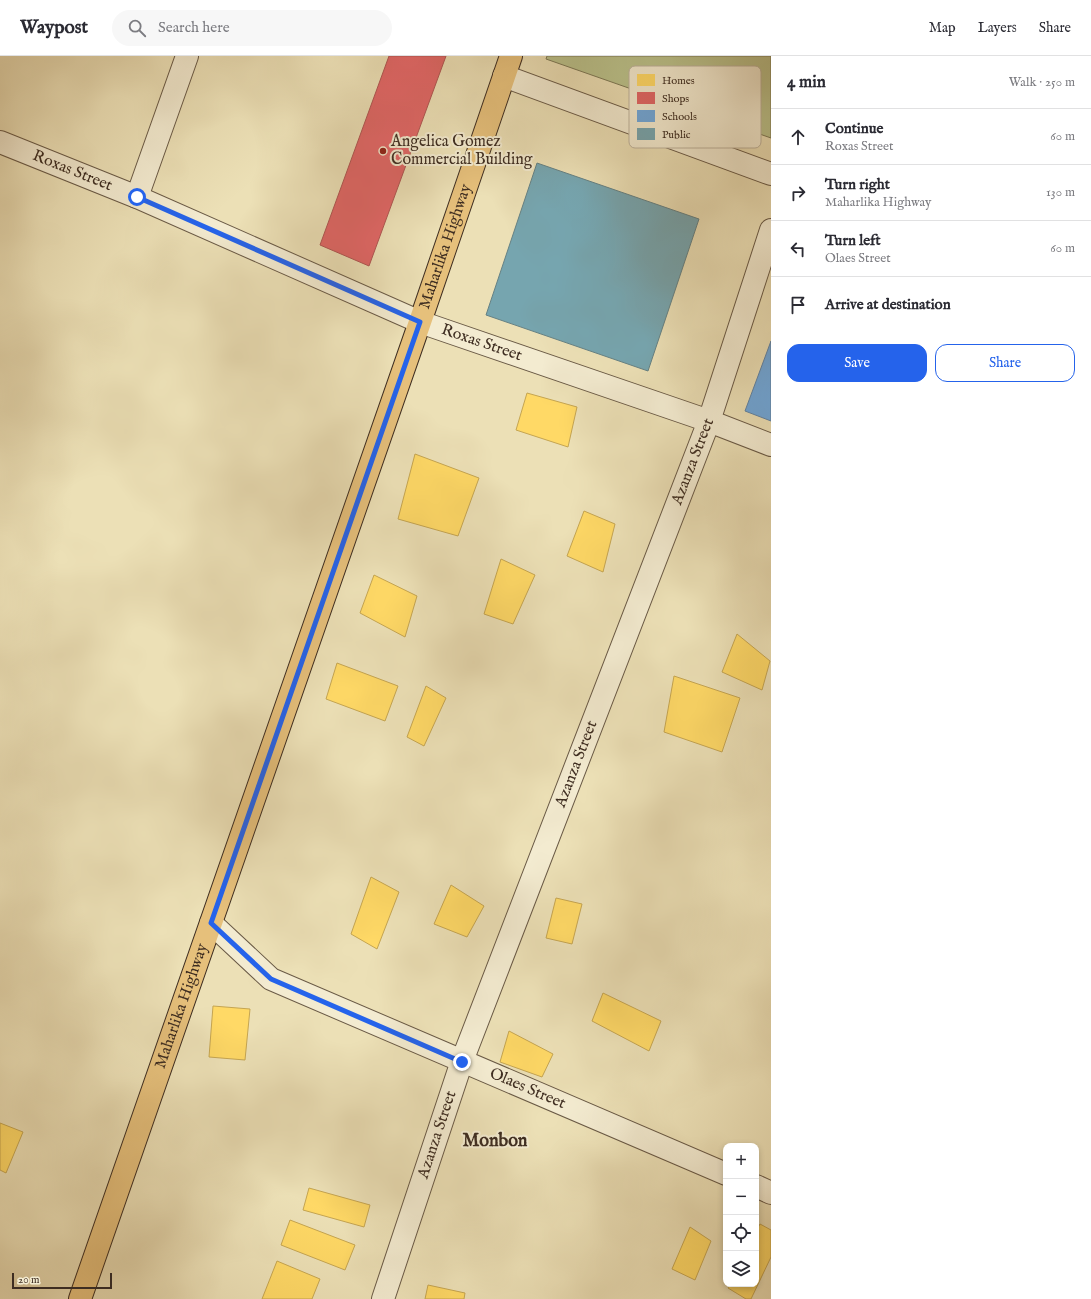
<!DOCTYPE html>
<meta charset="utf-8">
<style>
body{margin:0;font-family:"IM FELL English",serif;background:#f7f7f7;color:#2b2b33}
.controls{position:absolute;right:12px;bottom:12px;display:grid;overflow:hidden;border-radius:8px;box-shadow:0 2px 6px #0003}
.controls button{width:36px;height:36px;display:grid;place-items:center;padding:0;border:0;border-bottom:1px solid #e1e1e2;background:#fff;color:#2b2b33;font:20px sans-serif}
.scale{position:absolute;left:12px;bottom:10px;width:100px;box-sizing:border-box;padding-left:4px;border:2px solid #3e2d21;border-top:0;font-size:11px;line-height:14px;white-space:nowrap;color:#3e2d21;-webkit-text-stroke:3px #f3ebd0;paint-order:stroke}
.stop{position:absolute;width:12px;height:12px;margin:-9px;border:3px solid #2563eb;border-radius:50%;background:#fff}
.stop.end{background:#2563eb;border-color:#fff;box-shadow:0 1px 4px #0008}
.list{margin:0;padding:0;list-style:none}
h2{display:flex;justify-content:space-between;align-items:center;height:52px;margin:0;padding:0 16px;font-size:17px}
h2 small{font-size:13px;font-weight:400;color:#7c7c81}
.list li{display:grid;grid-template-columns:26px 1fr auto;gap:12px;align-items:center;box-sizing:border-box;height:56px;padding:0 16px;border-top:1px solid #e1e1e2}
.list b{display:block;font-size:15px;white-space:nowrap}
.list p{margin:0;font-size:13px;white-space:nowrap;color:#7c7c81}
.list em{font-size:13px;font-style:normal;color:#7c7c81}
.actions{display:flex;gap:8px;padding:12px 16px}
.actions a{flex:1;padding:9px 0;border:1px solid #2563eb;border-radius:12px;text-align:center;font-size:14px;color:#2563eb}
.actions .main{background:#2563eb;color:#fff}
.icon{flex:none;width:22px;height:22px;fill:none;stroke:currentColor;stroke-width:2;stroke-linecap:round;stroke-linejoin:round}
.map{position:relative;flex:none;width:771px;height:1243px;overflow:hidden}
header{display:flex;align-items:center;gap:24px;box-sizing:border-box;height:56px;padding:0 20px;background:#fff;border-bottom:1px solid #e1e1e2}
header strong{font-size:19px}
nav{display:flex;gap:22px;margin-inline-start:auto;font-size:14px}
.search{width:280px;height:36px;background:#f7f7f7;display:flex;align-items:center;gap:10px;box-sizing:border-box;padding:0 14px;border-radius:22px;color:#7c7c81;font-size:15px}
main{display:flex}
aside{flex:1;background:#fff}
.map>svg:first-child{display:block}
</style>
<header>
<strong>Waypost</strong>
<div class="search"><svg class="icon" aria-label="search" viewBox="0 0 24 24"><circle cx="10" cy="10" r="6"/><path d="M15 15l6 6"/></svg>Search here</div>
<nav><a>Map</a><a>Layers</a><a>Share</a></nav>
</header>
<main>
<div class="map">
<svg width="771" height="1243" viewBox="0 0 771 1243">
<rect width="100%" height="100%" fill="#ece0b6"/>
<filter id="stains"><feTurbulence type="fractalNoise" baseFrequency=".005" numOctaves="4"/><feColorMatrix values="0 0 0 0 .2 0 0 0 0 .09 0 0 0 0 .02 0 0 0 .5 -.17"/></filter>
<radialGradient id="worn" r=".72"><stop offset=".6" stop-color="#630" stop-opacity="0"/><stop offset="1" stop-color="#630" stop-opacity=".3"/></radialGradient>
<polygon fill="#bac28c" stroke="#7c7856" points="547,0 771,0 771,82 546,3"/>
<g fill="#ffd966" stroke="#c5a551">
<polygon points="527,337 577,351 568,391 516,374"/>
<polygon points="415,398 479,422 458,480 398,463"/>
<polygon points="584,455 615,468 603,516 567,500"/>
<polygon points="501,503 535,519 513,568 484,558"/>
<polygon points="374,519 417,540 405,581 360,557"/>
<polygon points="737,578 770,605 762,634 722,616"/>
<polygon points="337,607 398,630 385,665 326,643"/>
<polygon points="674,620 740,642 722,696 664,676"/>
<polygon points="426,630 446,642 424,690 407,681"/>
<polygon points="371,821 399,836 377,893 351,878"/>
<polygon points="451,829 484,850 467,881 434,868"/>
<polygon points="556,842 582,848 572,888 546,882"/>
<polygon points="603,937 661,965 649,995 592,965"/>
<polygon points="213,950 250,953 245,1004 209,1001"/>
<polygon points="509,975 553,998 542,1021 500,1006"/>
<polygon points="0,1067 23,1076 6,1117 0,1114"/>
<polygon points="309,1132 370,1149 364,1171 303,1154"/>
<polygon points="290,1164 355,1189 345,1214 281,1189"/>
<polygon points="760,1168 771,1174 771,1201 751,1243 746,1243 728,1232 730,1228 756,1228 756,1175"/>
<polygon points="690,1171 711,1185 695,1224 672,1213"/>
<polygon points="277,1205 320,1223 312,1243 262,1243"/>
<polygon points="428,1229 465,1237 464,1243 425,1243"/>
</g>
<polygon fill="#e06666" stroke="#af5551" points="389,0 446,0 369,210 320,189"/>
<polygon fill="#6fa8dc" stroke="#6083a4" points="771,285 771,365 745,355"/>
<polygon fill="#76a5af" stroke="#658184" points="537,107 699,163 648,315 486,259"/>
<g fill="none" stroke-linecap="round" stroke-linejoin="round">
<g stroke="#6a5a46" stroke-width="24">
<g id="minor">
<polyline points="504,20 771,118"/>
<path id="s1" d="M0 86 137 141 420 266 709 365 771 389"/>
<polyline points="137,141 187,0"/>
<path id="s2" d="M211 867 271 923 726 1118"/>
<polyline points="756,1130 771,1137"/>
<path id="s3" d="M383 1243 462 1005 709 365 771 174"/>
</g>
</g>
<g stroke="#3e2d21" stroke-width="24">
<g id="major">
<path id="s4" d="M80 1243 420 266 511 0"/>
</g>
</g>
<use href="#minor" stroke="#f3ebd0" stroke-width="22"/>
<use href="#major" stroke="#e6c07b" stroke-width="22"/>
</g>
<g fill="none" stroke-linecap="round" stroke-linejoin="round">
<polyline stroke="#2563eb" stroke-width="5" points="137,141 420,266 211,867 271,923 462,1006"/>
</g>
<circle fill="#8f2418" stroke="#f3ebd0" stroke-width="1.5" cx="383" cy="95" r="4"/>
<g text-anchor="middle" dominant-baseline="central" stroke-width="4" stroke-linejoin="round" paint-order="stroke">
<g font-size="16" fill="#3e2d21" stroke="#f3ebd0" text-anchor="start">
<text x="391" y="86">Angelica Gomez<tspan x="391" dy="18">Commercial Building</tspan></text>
</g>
<g font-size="16" fill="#3e2d21" stroke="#f3ebd0">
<text stroke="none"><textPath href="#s1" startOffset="78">Roxas Street</textPath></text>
<text stroke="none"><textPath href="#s4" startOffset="1114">Maharlika Highway</textPath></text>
<text stroke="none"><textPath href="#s1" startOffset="522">Roxas Street</textPath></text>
<text stroke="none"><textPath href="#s3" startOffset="893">Azanza Street</textPath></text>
<text stroke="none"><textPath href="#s3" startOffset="569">Azanza Street</textPath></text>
<text stroke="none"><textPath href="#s4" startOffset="310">Maharlika Highway</textPath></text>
<text stroke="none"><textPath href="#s2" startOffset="361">Olaes Street</textPath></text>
<text stroke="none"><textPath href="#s3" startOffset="173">Azanza Street</textPath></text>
</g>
<g font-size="18" font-weight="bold" fill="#3e2d21" stroke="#f3ebd0">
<text x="495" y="1085">Monbon</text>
</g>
</g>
<rect x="629" y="10" width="132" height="82" rx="6" fill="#f3ebd0" stroke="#bdb29c" stroke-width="1"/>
<rect x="637" y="18" width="18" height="12" fill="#ffd966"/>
<rect x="637" y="36" width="18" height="12" fill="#e06666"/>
<rect x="637" y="54" width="18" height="12" fill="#6fa8dc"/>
<rect x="637" y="72" width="18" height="12" fill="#76a5af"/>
<g font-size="11" fill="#3e2d21">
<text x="662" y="28">Homes</text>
<text x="662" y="46">Shops</text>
<text x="662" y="64">Schools</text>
<text x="662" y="82">Public</text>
</g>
<rect width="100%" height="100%" filter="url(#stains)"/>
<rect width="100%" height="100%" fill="url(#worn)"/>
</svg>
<div class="controls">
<button>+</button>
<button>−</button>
<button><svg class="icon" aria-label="locate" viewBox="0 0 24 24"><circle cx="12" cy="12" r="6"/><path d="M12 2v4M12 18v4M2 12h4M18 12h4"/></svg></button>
<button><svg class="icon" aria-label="layers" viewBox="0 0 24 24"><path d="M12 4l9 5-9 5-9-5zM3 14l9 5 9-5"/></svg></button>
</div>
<div class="scale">20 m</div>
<div class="stop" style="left:137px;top:141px"></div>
<div class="stop end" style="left:462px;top:1006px"></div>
</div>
<aside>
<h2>4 min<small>Walk · 250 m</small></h2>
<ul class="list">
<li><svg class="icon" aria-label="ahead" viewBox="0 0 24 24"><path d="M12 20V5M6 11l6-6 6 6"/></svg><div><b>Continue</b><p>Roxas Street</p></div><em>60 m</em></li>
<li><svg class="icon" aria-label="right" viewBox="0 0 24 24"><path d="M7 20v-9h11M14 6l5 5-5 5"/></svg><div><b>Turn right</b><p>Maharlika Highway</p></div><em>130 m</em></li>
<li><svg class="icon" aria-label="left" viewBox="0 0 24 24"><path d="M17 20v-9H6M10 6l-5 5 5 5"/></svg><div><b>Turn left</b><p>Olaes Street</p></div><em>60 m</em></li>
<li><svg class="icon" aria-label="arrive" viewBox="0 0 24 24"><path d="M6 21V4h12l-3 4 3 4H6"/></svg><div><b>Arrive at destination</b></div></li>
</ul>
<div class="actions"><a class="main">Save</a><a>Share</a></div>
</aside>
</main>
